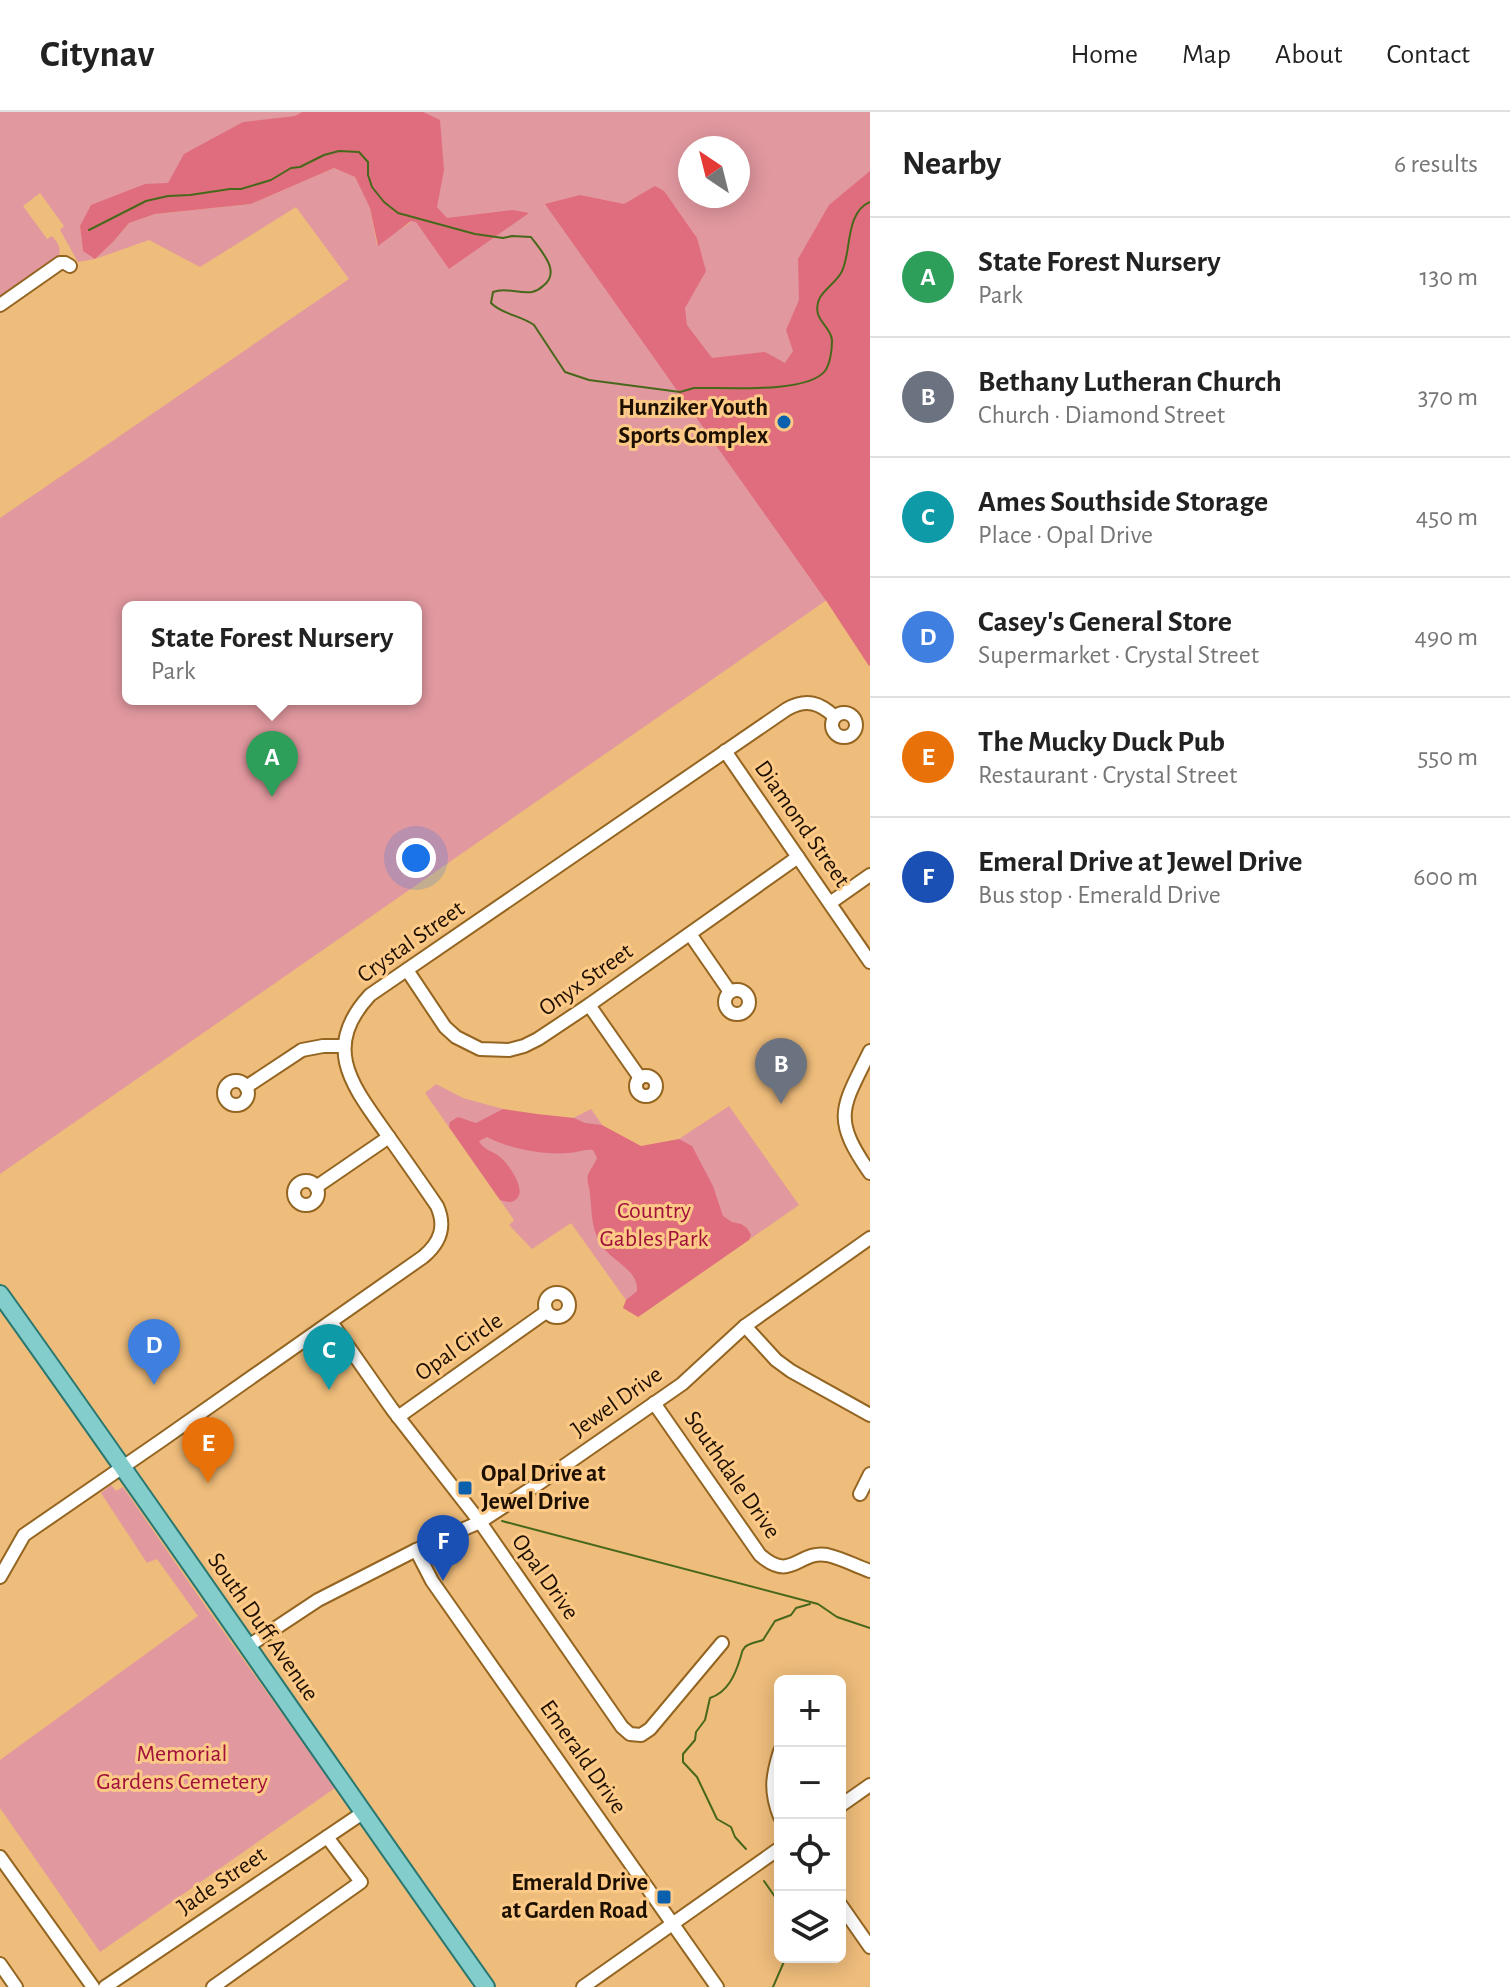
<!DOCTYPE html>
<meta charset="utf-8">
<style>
body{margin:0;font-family:"Alegreya Sans",sans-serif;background:#f6f6f6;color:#222}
.controls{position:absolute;right:24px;bottom:24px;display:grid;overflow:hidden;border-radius:12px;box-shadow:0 4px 20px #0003}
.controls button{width:72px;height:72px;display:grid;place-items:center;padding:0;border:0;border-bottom:2px solid #e0e0e0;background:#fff;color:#222;font:40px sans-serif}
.compass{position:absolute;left:678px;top:24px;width:72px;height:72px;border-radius:50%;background:#fff;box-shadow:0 4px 20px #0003;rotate:325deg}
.you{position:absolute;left:416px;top:746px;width:28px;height:28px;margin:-20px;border:6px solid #fff;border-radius:50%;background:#1a73e8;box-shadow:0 0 0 12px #1a73e833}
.badge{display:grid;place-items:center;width:52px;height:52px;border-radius:50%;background:#0b8043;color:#fff;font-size:26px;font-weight:700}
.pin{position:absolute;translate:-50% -66px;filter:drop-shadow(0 2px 4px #0008)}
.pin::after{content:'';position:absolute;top:42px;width:28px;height:24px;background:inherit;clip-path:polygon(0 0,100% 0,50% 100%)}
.popup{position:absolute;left:122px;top:489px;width:300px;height:104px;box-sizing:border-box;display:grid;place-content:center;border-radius:12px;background:#fff;filter:drop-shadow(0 2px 6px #0005);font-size:26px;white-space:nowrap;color:#767676}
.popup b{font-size:30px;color:#222}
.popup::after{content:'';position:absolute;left:50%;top:100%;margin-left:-16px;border:16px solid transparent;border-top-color:#fff}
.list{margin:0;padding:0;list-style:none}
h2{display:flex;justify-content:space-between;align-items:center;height:104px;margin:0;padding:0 32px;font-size:34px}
h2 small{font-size:26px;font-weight:400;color:#767676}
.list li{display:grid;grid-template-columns:52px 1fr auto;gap:24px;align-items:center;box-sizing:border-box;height:120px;padding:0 32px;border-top:2px solid #e0e0e0}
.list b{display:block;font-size:30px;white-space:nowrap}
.list p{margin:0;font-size:26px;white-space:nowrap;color:#767676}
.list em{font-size:26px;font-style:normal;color:#767676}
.icon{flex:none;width:44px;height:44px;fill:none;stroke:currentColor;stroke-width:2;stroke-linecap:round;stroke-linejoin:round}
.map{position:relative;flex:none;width:870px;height:1875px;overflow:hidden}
header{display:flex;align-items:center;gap:48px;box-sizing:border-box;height:112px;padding:0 40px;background:#fff;border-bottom:2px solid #e0e0e0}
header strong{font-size:38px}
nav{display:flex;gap:44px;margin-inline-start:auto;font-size:28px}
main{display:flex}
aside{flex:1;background:#fff}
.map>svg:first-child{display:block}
</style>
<header>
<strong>Citynav</strong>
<nav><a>Home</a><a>Map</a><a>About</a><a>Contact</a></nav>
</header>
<main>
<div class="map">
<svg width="870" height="1875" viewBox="0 0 870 1875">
<rect width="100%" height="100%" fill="#eebc7b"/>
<g fill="#e1989f" fill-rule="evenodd">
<path d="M0 0H307L169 75 80 114 83 138 95 147 113 130 129 111 155 102 251 92 334 56 355 65 370 95 377 133 411 110 338 0H870V458L0 1062V406L349 167 296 95 200 155 149 128 95 147 78 150 60 118 64 114 40 81 23 94 47 127 52 124C58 131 62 136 58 146L0 186ZM690 36H738V84H690ZM128 495H416V587H128Z"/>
<polygon points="436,972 463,986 503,997 509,1021 548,1019 591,997 615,1031 647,1048 729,994 799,1093 638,1205 571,1111 532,1137 509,1113 514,1108 425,981"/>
<polygon points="111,1373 116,1379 123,1375 208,1498 335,1676 100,1840 0,1696 0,1648 198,1504 157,1447 147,1451 101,1381"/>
</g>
<g fill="#e06d7d">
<polygon points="302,0 423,0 440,8 444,58 437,95 447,106 513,98 529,101 449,157 416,110 411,109 378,134 370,96 355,65 334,56 251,92 155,102 129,111 113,130 95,147 83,139 80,114 91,93 145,72 168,71 184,42 243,10 295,4"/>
<polygon points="870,59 870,553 869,554 827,490 545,92 580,83 624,92 655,74 664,79 697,126 706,159 685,196 687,213 712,246 765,240 785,251 793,239 786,218 799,188 798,147 829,93"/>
<path d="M503 997 537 1002 574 1006 585 1011 602 1013 641 1034 679 1027 692 1034 713 1074 723 1104 732 1110 741 1112 747 1116 751 1123 749 1128 638 1205 623 1196 626 1188 637 1179C639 1157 610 1149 600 1131 591 1115 592 1100 590 1082 590 1076 586 1069 588 1063 590 1057 595 1052 597 1046L593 1038C584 1037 577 1041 568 1041 542 1043 510 1037 487 1025L479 1029C484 1039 492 1038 500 1045 508 1051 525 1076 518 1085 514 1092 507 1090 500 1088L449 1015 450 1010 458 1005 476 1011Z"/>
</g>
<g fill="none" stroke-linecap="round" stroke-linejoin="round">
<g stroke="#47681b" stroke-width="2">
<path d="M89 118 146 89 168 84 190 83 230 77H241L271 68 291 56 300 55 324 43 339 39 359 40 368 50V63L372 75 384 90 398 101 475 122 503 126 512 124 531 125C541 139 562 160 543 174 540 177 536 179 532 180 519 182 506 175 493 180L491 191C503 203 520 203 534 213L565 260 589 268 680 280 694 276C723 275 807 282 825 259 830 252 832 238 832 229 832 218 821 212 818 202 813 182 833 175 841 161 852 143 844 101 870 90"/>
<polyline points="502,1409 818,1492 837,1505 870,1516"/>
<path d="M746 1737 735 1725 731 1715 717 1707 697 1665 683 1650V1642L695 1628 696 1620 705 1608 710 1586C728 1580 735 1563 740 1547 742 1542 741 1539 745 1535 749 1531 758 1530 763 1528L775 1509 791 1503 796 1496 810 1492"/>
<polyline points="764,1769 780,1792"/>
<polyline points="773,1875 786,1845"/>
</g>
<g stroke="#936521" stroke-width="16">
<g id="minor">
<polyline points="0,193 60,151 65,151 70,154"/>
<circle cx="844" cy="613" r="12"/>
<polyline points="725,639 870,850"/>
<polyline points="830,791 870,763"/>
<polyline points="690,822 730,880"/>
<polyline points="407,858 445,915 456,925 480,937 509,938 524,934 538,927 589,893 798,745"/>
<circle cx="737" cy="890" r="12"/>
<polyline points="589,893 640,966"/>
<path d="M870 939C842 996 831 1005 870 1061"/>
<circle cx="646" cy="974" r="10"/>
<circle cx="236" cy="981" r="12"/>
<polyline points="246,975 302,938 323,934 344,934"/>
<circle cx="306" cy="1081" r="12"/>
<polyline points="316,1075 389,1025"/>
<circle cx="557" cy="1193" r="12"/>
<polyline points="331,1210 392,1297 480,1410 622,1615 630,1622 641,1623 650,1617 722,1531"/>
<polyline points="745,1214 776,1248 791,1259 870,1303"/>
<path d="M654 1291 760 1443C792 1471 798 1438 827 1443 841 1446 856 1454 870 1459"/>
<polyline points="398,1305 546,1200"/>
<polyline points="860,1382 870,1362"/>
<polyline points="416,1438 432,1469 717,1875"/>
<path d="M0 1465 24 1423 162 1328 423 1145C441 1130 446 1114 437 1094 420 1069 403 1045 386 1021 352 973 321 936 370 883L787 597C807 586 820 591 835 605"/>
<polyline points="247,1535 318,1488 416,1438 480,1410 538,1372 682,1272 745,1214 870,1126"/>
<path d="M780 1639C772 1665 770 1679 780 1705"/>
<polyline points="840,1694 870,1673"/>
<polyline points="0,1745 93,1875"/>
<polyline points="840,1792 870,1835"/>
<polyline points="0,1852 16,1875"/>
<polyline points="105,1875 364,1700"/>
<polyline points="213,1875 361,1770 327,1725"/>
<polyline points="583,1875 780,1736"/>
</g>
</g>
<g stroke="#2a776f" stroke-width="20">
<path id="major" d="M0 1182C164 1411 323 1645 486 1875"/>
</g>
<use href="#minor" stroke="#fff" stroke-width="12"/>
<use href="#major" stroke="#83cecd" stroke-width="16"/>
</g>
<g fill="#0b60ae" stroke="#fcc987" stroke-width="3">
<circle cx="784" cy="310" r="8"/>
<rect x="457" y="1368" width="16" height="16" rx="4"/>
<rect x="656" y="1777" width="16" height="16" rx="4"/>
</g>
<g text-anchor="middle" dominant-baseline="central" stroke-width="6" stroke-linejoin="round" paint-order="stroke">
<g font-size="24" font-weight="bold" fill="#1e1000" stroke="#fcc987" text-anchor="end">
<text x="768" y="296">Hunziker Youth<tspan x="768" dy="28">Sports Complex</tspan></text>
<text x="481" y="1362" text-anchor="start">Opal Drive at<tspan x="481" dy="28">Jewel Drive</tspan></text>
<text x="648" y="1771">Emerald Drive<tspan x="648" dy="28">at Garden Road</tspan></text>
</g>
<g font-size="24" fill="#1e1000" stroke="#fcc987">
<text transform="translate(802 712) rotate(55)">Diamond Street</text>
<text transform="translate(411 830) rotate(-35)">Crystal Street</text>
<text transform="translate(586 868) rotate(-35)">Onyx Street</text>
<text transform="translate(459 1235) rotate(-35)">Opal Circle</text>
<text transform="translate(617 1290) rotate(-35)">Jewel Drive</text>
<text transform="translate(732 1363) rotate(55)">Southdale Drive</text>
<text transform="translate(545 1465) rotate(55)">Opal Drive</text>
<text transform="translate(263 1515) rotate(55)">South Duff Avenue</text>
<text transform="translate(583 1645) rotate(55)">Emerald Drive</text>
<text transform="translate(222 1769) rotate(-34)">Jade Street</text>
</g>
<g font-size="24" fill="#a0103b" stroke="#fcc987">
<text x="654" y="1099">Country<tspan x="654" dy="28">Gables Park</tspan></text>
<text x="182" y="1642">Memorial<tspan x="182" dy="28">Gardens Cemetery</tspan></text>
</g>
</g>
</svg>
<div class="controls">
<button>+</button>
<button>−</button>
<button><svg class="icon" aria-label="locate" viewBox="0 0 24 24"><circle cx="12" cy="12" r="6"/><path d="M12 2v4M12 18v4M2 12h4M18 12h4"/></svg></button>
<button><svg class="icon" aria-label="layers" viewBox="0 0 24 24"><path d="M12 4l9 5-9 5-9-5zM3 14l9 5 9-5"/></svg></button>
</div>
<svg class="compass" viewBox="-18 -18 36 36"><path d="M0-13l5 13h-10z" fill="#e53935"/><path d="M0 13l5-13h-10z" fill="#767676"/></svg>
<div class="you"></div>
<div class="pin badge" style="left:272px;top:685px;background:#2e9e5b">A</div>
<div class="popup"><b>State Forest Nursery</b>Park</div>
<div class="pin badge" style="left:781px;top:992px;background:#6b7280">B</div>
<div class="pin badge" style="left:329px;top:1278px;background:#0f9aa8">C</div>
<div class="pin badge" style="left:154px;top:1273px;background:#3f7fe0">D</div>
<div class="pin badge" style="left:208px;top:1371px;background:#e8710a">E</div>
<div class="pin badge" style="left:443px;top:1469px;background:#1a4fb4">F</div>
</div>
<aside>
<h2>Nearby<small>6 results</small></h2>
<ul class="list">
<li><span class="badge" style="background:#2e9e5b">A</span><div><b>State Forest Nursery</b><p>Park</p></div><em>130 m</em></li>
<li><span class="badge" style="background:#6b7280">B</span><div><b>Bethany Lutheran Church</b><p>Church · Diamond Street</p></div><em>370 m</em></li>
<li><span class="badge" style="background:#0f9aa8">C</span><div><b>Ames Southside Storage</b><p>Place · Opal Drive</p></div><em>450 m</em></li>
<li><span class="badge" style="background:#3f7fe0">D</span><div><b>Casey's General Store</b><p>Supermarket · Crystal Street</p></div><em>490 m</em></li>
<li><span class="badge" style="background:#e8710a">E</span><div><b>The Mucky Duck Pub</b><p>Restaurant · Crystal Street</p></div><em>550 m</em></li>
<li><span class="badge" style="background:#1a4fb4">F</span><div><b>Emeral Drive at Jewel Drive</b><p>Bus stop · Emerald Drive</p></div><em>600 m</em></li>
</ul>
</aside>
</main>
